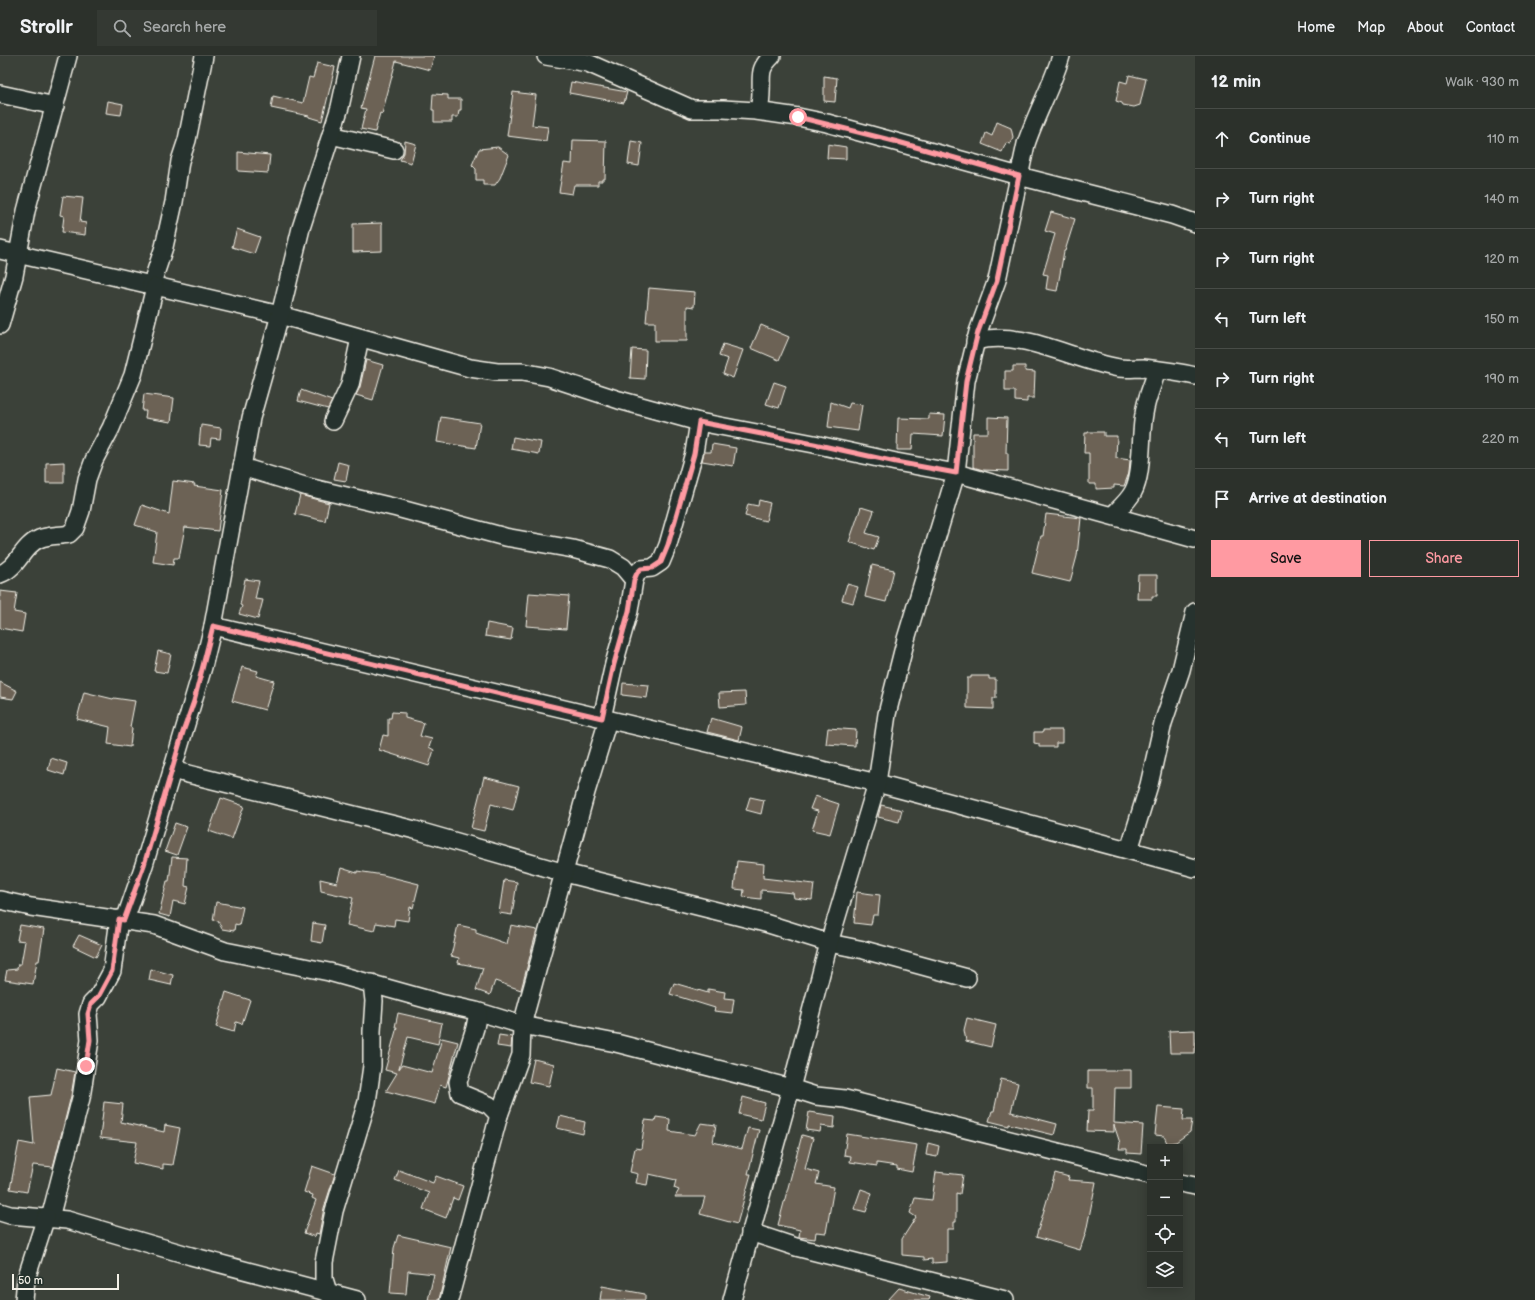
<!DOCTYPE html>
<meta charset="utf-8">
<style>
body{margin:0;font-family:"Balsamiq Sans",sans-serif;background:#343933;color:#f1f3f6}
.controls{position:absolute;right:12px;bottom:12px;display:grid;overflow:hidden;border-radius:0px;box-shadow:0 2px 10px #0003}
.controls button{width:36px;height:36px;display:grid;place-items:center;padding:0;border:0;border-bottom:1px solid #484c47;background:#2c312b;color:#f1f3f6;font:20px sans-serif}
.scale{position:absolute;left:12px;bottom:10px;width:107px;box-sizing:border-box;padding-left:4px;border:2px solid #f4f1e8;border-top:0;font-size:11px;line-height:14px;white-space:nowrap;color:#f4f1e8;-webkit-text-stroke:3px #26332d;paint-order:stroke}
.stop{position:absolute;width:12px;height:12px;margin:-9px;border:3px solid #ff9aa2;border-radius:50%;background:#fff}
.stop.end{background:#ff9aa2;border-color:#fff;box-shadow:0 1px 4px #0008}
.list{margin:0;padding:0;list-style:none}
h2{display:flex;justify-content:space-between;align-items:center;height:52px;margin:0;padding:0 16px;font-size:17px}
h2 small{font-size:13px;font-weight:400;color:#a6a9a9}
.list li{display:grid;grid-template-columns:26px 1fr auto;gap:12px;align-items:center;box-sizing:border-box;height:60px;padding:0 16px;border-top:1px solid #484c47}
.list b{display:block;font-size:15px;white-space:nowrap}
.list em{font-size:13px;font-style:normal;color:#a6a9a9}
.actions{display:flex;gap:8px;padding:12px 16px}
.actions a{flex:1;padding:9px 0;border:1px solid #ff9aa2;border-radius:0px;text-align:center;font-size:14px;color:#ff9aa2}
.actions .main{background:#ff9aa2;color:#111}
.icon{flex:none;width:22px;height:22px;fill:none;stroke:currentColor;stroke-width:2;stroke-linecap:round;stroke-linejoin:round}
.map{position:relative;flex:none;width:1195px;height:1244px;overflow:hidden}
header{display:flex;align-items:center;gap:24px;box-sizing:border-box;height:56px;padding:0 20px;background:#2c312b;border-bottom:1px solid #484c47}
header strong{font-size:19px}
nav{display:flex;gap:22px;margin-inline-start:auto;font-size:14px}
.search{width:280px;height:36px;background:#343933;display:flex;align-items:center;gap:10px;box-sizing:border-box;padding:0 14px;border-radius:0px;color:#a6a9a9;font-size:15px}
main{display:flex}
aside{flex:1;background:#2c312b}
.map>svg:first-child{display:block}
</style>
<header>
<strong>Strollr</strong>
<div class="search"><svg class="icon" aria-label="search" viewBox="0 0 24 24"><circle cx="10" cy="10" r="6"/><path d="M15 15l6 6"/></svg>Search here</div>
<nav><a>Home</a><a>Map</a><a>About</a><a>Contact</a></nav>
</header>
<main>
<div class="map">
<svg width="1195" height="1244" viewBox="0 0 1195 1244">
<rect width="100%" height="100%" fill="#3b4139"/>
<filter id="ink" filterUnits="userSpaceOnUse"><feTurbulence type="fractalNoise" baseFrequency=".025" numOctaves="2"/><feDisplacementMap in="SourceGraphic" scale="8" xChannelSelector="R" yChannelSelector="G"/><feConvolveMatrix kernelMatrix="1 2 1 2 8 2 1 2 1" color-interpolation-filters="sRGB"/></filter>
<g filter="url(#ink)">
<g fill="#6c6255" stroke="#f4f1e8">
<polygon points="375,0 434,0 430,14 396,5 382,58 380,57 375,76 361,73 366,53 361,52"/>
<polygon points="317,7 335,11 322,65 309,61 309,60 271,52 273,40 303,47 309,21 313,22"/>
<polygon points="1129,19 1146,23 1140,49 1134,51 1123,49 1122,47 1116,45 1120,25 1127,27"/>
<polygon points="824,20 837,22 835,46 824,45"/>
<polygon points="571,26 627,36 624,47 569,37"/>
<polygon points="513,36 536,39 532,69 548,71 546,85 507,80"/>
<polygon points="433,38 448,39 448,43 461,43 461,54 459,54 458,61 452,61 452,66 434,66 434,54 432,54"/>
<polygon points="108,45 123,48 121,59 106,57"/>
<polygon points="997,66 1011,72 1013,81 1010,88 1006,87 1002,96 982,88 986,77 992,80"/>
<polygon points="573,84 606,85 605,123 602,123 602,125 598,125 598,129 574,129 572,138 559,136 564,107 572,108"/>
<polygon points="405,85 416,88 411,107 400,104 404,97"/>
<polygon points="631,85 642,87 639,110 628,108"/>
<polygon points="828,88 846,91 846,103 827,102"/>
<polygon points="498,91 509,99 500,122 495,129 483,129 483,124 476,124 476,113 472,109 479,93"/>
<polygon points="238,96 270,99 268,117 238,115"/>
<polygon points="63,140 83,142 80,166 86,167 85,179 62,176 64,160 60,159"/>
<polygon points="1051,156 1075,163 1065,195 1064,195 1057,235 1046,233 1048,219 1043,218 1055,178 1045,175"/>
<polygon points="382,167 382,195 353,196 353,168"/>
<polygon points="237,173 260,181 254,198 232,191"/>
<polygon points="649,232 695,236 694,251 687,250 687,285 655,285 655,266 646,266"/>
<polygon points="761,269 789,281 779,304 751,292"/>
<polygon points="723,288 743,294 733,322 723,318 728,303 719,300"/>
<polygon points="632,293 646,294 645,323 630,322"/>
<polygon points="366,304 383,309 373,344 356,339 360,331"/>
<polygon points="1013,310 1025,310 1025,315 1035,316 1034,342 1027,342 1027,346 1015,345 1015,335 1005,335 1005,315 1013,315"/>
<polygon points="774,326 786,330 779,352 766,348"/>
<polygon points="301,334 332,345 328,353 298,345"/>
<polygon points="144,338 174,342 171,366 145,362 146,355 142,355"/>
<polygon points="831,346 848,352 850,347 862,349 858,375 828,371"/>
<polygon points="929,358 945,359 943,380 913,378 912,394 897,394 898,362 929,363"/>
<polygon points="441,361 480,367 476,392 437,386"/>
<polygon points="988,361 1007,362 1006,397 1008,397 1008,415 983,414 973,411 973,377 988,377"/>
<polygon points="201,369 221,372 220,383 211,382 210,390 199,389"/>
<polygon points="1088,376 1104,376 1104,380 1117,380 1116,402 1130,404 1129,417 1124,430 1114,429 1114,432 1096,433 1096,428 1089,428 1089,397 1084,397 1085,377 1088,377"/>
<polygon points="513,381 541,386 539,398 511,393"/>
<polygon points="712,388 736,392 733,410 702,405 704,396 711,396"/>
<polygon points="64,406 64,427 46,427 46,407"/>
<polygon points="338,406 349,409 346,425 334,423"/>
<polygon points="173,425 195,428 194,430 223,434 218,475 185,471 179,502 174,502 173,509 153,506 157,476 135,469 142,449 169,458"/>
<polygon points="300,439 329,447 325,465 295,458"/>
<polygon points="759,444 770,447 766,465 745,460 748,448 758,450"/>
<polygon points="861,451 874,455 866,477 879,481 874,494 849,486"/>
<polygon points="1046,458 1081,462 1077,500 1070,526 1032,517 1041,480 1043,480"/>
<polygon points="872,509 894,514 886,546 865,541"/>
<polygon points="1138,519 1157,519 1157,540 1152,540 1152,543 1137,543"/>
<polygon points="245,523 259,525 255,543 263,544 258,563 239,558 242,550 240,549"/>
<polygon points="847,528 858,531 853,547 842,544"/>
<polygon points="0,535 17,537 14,556 25,558 22,576 0,572"/>
<polygon points="529,537 569,540 566,573 526,570"/>
<polygon points="487,567 513,572 511,584 485,580"/>
<polygon points="158,595 171,598 167,617 154,615"/>
<polygon points="242,611 258,615 256,620 274,625 265,654 232,645"/>
<polygon points="971,620 989,620 989,623 996,623 996,642 993,642 993,653 967,652 967,622 971,622"/>
<polygon points="0,626 17,635 13,643 0,641"/>
<polygon points="623,627 649,629 647,642 622,639"/>
<polygon points="84,636 113,643 114,642 135,645 130,671 132,672 130,691 108,688 110,671 77,663"/>
<polygon points="745,636 746,649 720,651 719,637"/>
<polygon points="392,656 405,657 405,662 424,667 420,680 432,683 429,691 434,694 429,710 379,694 383,679 388,680 388,662 391,662"/>
<polygon points="711,662 742,671 739,684 707,676"/>
<polygon points="828,672 856,674 855,690 826,688"/>
<polygon points="1043,674 1062,674 1062,687 1056,687 1056,691 1039,691 1039,688 1034,687 1034,676 1043,676"/>
<polygon points="51,702 67,707 64,719 48,714"/>
<polygon points="484,721 519,730 513,754 491,748 484,775 471,772"/>
<polygon points="815,740 839,748 830,778 812,774 818,755 810,753"/>
<polygon points="750,741 764,744 761,758 746,754"/>
<polygon points="221,742 244,750 232,783 209,775"/>
<polygon points="881,749 902,754 899,766 878,761"/>
<polygon points="175,767 187,771 177,799 165,795"/>
<polygon points="172,801 187,802 185,830 189,831 185,848 173,845 170,861 159,858 167,825 169,825"/>
<polygon points="737,805 764,808 763,822 814,828 812,844 794,842 793,837 761,834 761,843 743,841 744,834 734,833"/>
<polygon points="341,812 357,817 357,815 383,819 419,828 413,852 410,851 408,865 395,863 394,870 376,867 374,875 347,869 353,842 321,835 320,823 337,827"/>
<polygon points="504,824 517,826 512,859 499,857"/>
<polygon points="857,836 880,839 878,859 873,859 871,869 854,867"/>
<polygon points="216,846 243,851 239,869 235,868 234,875 222,873 218,865 213,864"/>
<polygon points="313,867 325,869 322,887 311,885"/>
<polygon points="20,869 44,873 39,905 37,905 33,928 5,924 7,914 17,913 18,908 21,908 25,885 17,884"/>
<polygon points="458,869 476,873 476,877 507,888 511,869 537,874 521,934 495,925 490,939 476,934 483,912 458,907 459,902 451,900"/>
<polygon points="79,879 102,889 96,901 73,890"/>
<polygon points="151,913 173,919 171,929 149,924"/>
<polygon points="674,927 708,937 708,933 725,936 724,942 734,943 732,957 714,955 715,952 670,938"/>
<polygon points="226,936 250,944 242,968 236,966 234,976 216,971"/>
<polygon points="398,957 442,967 438,988 408,981 399,1013 402,1009 432,1017 442,982 458,986 446,1031 440,1029 435,1048 386,1035 397,1017 385,1014 397,971 395,971"/>
<polygon points="967,962 996,969 991,991 966,985 964,974"/>
<polygon points="1195,974 1195,997 1170,997 1169,975"/>
<polygon points="499,979 512,981 511,992 497,990"/>
<polygon points="534,1003 554,1008 549,1030 529,1026"/>
<polygon points="57,1012 75,1016 71,1040 53,1111 33,1109 27,1136 10,1133 19,1086 34,1089 30,1041 51,1039"/>
<polygon points="1116,1014 1131,1014 1131,1032 1115,1032 1114,1067 1143,1069 1141,1098 1127,1097 1127,1093 1119,1093 1120,1087 1114,1069 1114,1076 1087,1075 1088,1055 1093,1055 1093,1032 1088,1032 1088,1015 1116,1015"/>
<polygon points="1001,1023 1018,1027 1011,1056 1057,1068 1054,1079 1009,1068 1009,1070 989,1065 992,1055 994,1055"/>
<polygon points="743,1041 765,1047 761,1063 739,1058"/>
<polygon points="104,1046 123,1048 121,1066 164,1076 165,1069 180,1072 173,1109 163,1108 163,1113 133,1107 137,1086 100,1082"/>
<polygon points="1158,1051 1184,1053 1183,1064 1192,1064 1190,1076 1176,1086 1167,1087 1164,1080 1155,1079"/>
<polygon points="809,1056 835,1060 834,1072 821,1070 820,1076 806,1074"/>
<polygon points="560,1060 585,1066 583,1078 557,1072"/>
<polygon points="656,1061 670,1063 669,1075 695,1079 701,1067 716,1069 713,1086 742,1093 748,1072 759,1074 748,1118 751,1118 737,1168 700,1158 705,1141 675,1141 679,1134 674,1132 676,1124 649,1118 647,1129 636,1127 638,1118 630,1116 635,1092 641,1093 645,1064 655,1065"/>
<polygon points="847,1078 917,1089 912,1116 897,1113 897,1110 877,1107 877,1110 850,1106 851,1100 844,1099"/>
<polygon points="802,1079 813,1082 805,1113 819,1117 816,1128 834,1131 826,1177 816,1176 815,1183 799,1181 800,1174 778,1169"/>
<polygon points="928,1087 939,1090 937,1101 926,1099"/>
<polygon points="312,1110 335,1118 324,1152 319,1178 316,1177 315,1181 304,1177 316,1144 312,1142 313,1139 304,1136"/>
<polygon points="399,1114 433,1127 436,1120 463,1130 458,1144 453,1142 446,1162 423,1153 429,1137 395,1124"/>
<polygon points="936,1116 963,1119 960,1138 956,1137 956,1166 954,1166 954,1173 947,1173 947,1206 932,1207 932,1203 924,1204 924,1201 902,1199 902,1183 916,1161 910,1157 915,1142 932,1144"/>
<polygon points="1055,1117 1069,1121 1068,1124 1096,1126 1086,1176 1080,1194 1036,1181"/>
<polygon points="861,1133 872,1137 866,1156 854,1153"/>
<polygon points="398,1179 451,1191 439,1244 428,1244 434,1218 408,1215 406,1238 390,1237 394,1192"/>
<polygon points="602,1230 645,1238 645,1244 600,1244"/>
<polygon points="899,1232 930,1241 929,1244 888,1244"/>
</g>
<g fill="none" stroke-linecap="round" stroke-linejoin="round">
<g stroke="#f4f1e8" stroke-width="20">
<g id="street">
<polyline points="546,0 588,7 692,53 723,53 756,55 798,61 827,67 1019,120 1172,159 1195,167"/>
<polyline points="0,38 55,50"/>
<path d="M759 55C760 49 761 42 761 36 762 18 758 14 772 0"/>
<polyline points="331,79 394,94"/>
<polyline points="0,194 280,259 470,312 497,316 522,316 549,321 619,344 699,366 814,388 896,406 956,417 1195,483"/>
<polyline points="151,230 164,191 174,146 180,105 187,84 204,0"/>
<polyline points="0,269 14,220 26,155 68,0"/>
<path d="M975 285C1024 273 1071 304 1119 312 1127 313 1135 312 1143 312 1161 314 1178 316 1195 320"/>
<polyline points="333,365 350,329 360,282"/>
<polyline points="242,411 308,431 397,452 505,481 573,493 610,503 623,511 634,524"/>
<path d="M1113 459C1120 452 1128 445 1133 436 1143 418 1140 379 1144 358 1146 342 1153 329 1157 314"/>
<path d="M0 518C18 512 22 490 39 483 48 479 59 480 69 478L75 472 81 455 87 423 94 404 111 372 133 319 155 231"/>
<polyline points="213,570 877,727 1195,812"/>
<polyline points="602,662 614,608 629,555 634,524 637,517 641,513 652,512 661,506 668,489 694,397 699,366"/>
<polyline points="172,714 415,774 565,817 765,867 829,887 864,894 967,922"/>
<polyline points="1129,794 1149,729 1163,667 1181,614 1195,556"/>
<polyline points="0,844 31,851 154,869 225,895 329,916 440,947 476,955 522,969 616,987 791,1032 816,1040 845,1043 1150,1119"/>
<polyline points="125,864 144,809 203,611 213,570 251,362 280,259 301,172 340,51 351,0"/>
<polyline points="478,956 475,972 458,1026 460,1037 489,1049 499,1059"/>
<polyline points="1180,1127 1195,1130"/>
<polyline points="0,1156 10,1159 67,1164 191,1200 357,1244"/>
<polyline points="50,1162 81,1042 90,984 88,958 91,948 98,941 112,915 119,863"/>
<polyline points="750,1176 796,1191 1005,1244"/>
<polyline points="332,1243 328,1236 324,1223 324,1206 334,1155 367,1046 372,1010 372,975 374,945 372,927"/>
<polyline points="24,1244 26,1223 46,1161"/>
<polyline points="449,1244 499,1059 521,999 522,969 586,736 608,664"/>
<path d="M732 1244 791 1032 829 887 877 727 887 658 906 583 956 417 966 325 978 276 997 224 1026 88C1036 58 1052 30 1061 0"/>
</g>
</g>
<use href="#street" stroke="#26332d" stroke-width="17"/>
</g>
</g>
<g fill="none" stroke-linecap="round" stroke-linejoin="round" filter="url(#ink)">
<polyline stroke="#ff9aa2" stroke-width="5" points="86,1010 90,984 88,958 91,948 98,941 112,915 119,863 124,864 144,809 183,676 194,645 213,570 602,662 614,608 629,555 634,524 637,517 641,513 652,512 661,506 668,489 694,398 699,366 814,388 896,406 956,417 966,325 978,276 997,224 1019,120 898,86 798,61"/>
</g>
</svg>
<div class="controls">
<button>+</button>
<button>−</button>
<button><svg class="icon" aria-label="locate" viewBox="0 0 24 24"><circle cx="12" cy="12" r="6"/><path d="M12 2v4M12 18v4M2 12h4M18 12h4"/></svg></button>
<button><svg class="icon" aria-label="layers" viewBox="0 0 24 24"><path d="M12 4l9 5-9 5-9-5zM3 14l9 5 9-5"/></svg></button>
</div>
<div class="scale">50 m</div>
<div class="stop" style="left:798px;top:61px"></div>
<div class="stop end" style="left:86px;top:1010px"></div>
</div>
<aside>
<h2>12 min<small>Walk · 930 m</small></h2>
<ul class="list">
<li><svg class="icon" aria-label="ahead" viewBox="0 0 24 24"><path d="M12 20V5M6 11l6-6 6 6"/></svg><div><b>Continue</b></div><em>110 m</em></li>
<li><svg class="icon" aria-label="right" viewBox="0 0 24 24"><path d="M7 20v-9h11M14 6l5 5-5 5"/></svg><div><b>Turn right</b></div><em>140 m</em></li>
<li><svg class="icon" aria-label="right" viewBox="0 0 24 24"><path d="M7 20v-9h11M14 6l5 5-5 5"/></svg><div><b>Turn right</b></div><em>120 m</em></li>
<li><svg class="icon" aria-label="left" viewBox="0 0 24 24"><path d="M17 20v-9H6M10 6l-5 5 5 5"/></svg><div><b>Turn left</b></div><em>150 m</em></li>
<li><svg class="icon" aria-label="right" viewBox="0 0 24 24"><path d="M7 20v-9h11M14 6l5 5-5 5"/></svg><div><b>Turn right</b></div><em>190 m</em></li>
<li><svg class="icon" aria-label="left" viewBox="0 0 24 24"><path d="M17 20v-9H6M10 6l-5 5 5 5"/></svg><div><b>Turn left</b></div><em>220 m</em></li>
<li><svg class="icon" aria-label="arrive" viewBox="0 0 24 24"><path d="M6 21V4h12l-3 4 3 4H6"/></svg><div><b>Arrive at destination</b></div></li>
</ul>
<div class="actions"><a class="main">Save</a><a>Share</a></div>
</aside>
</main>
